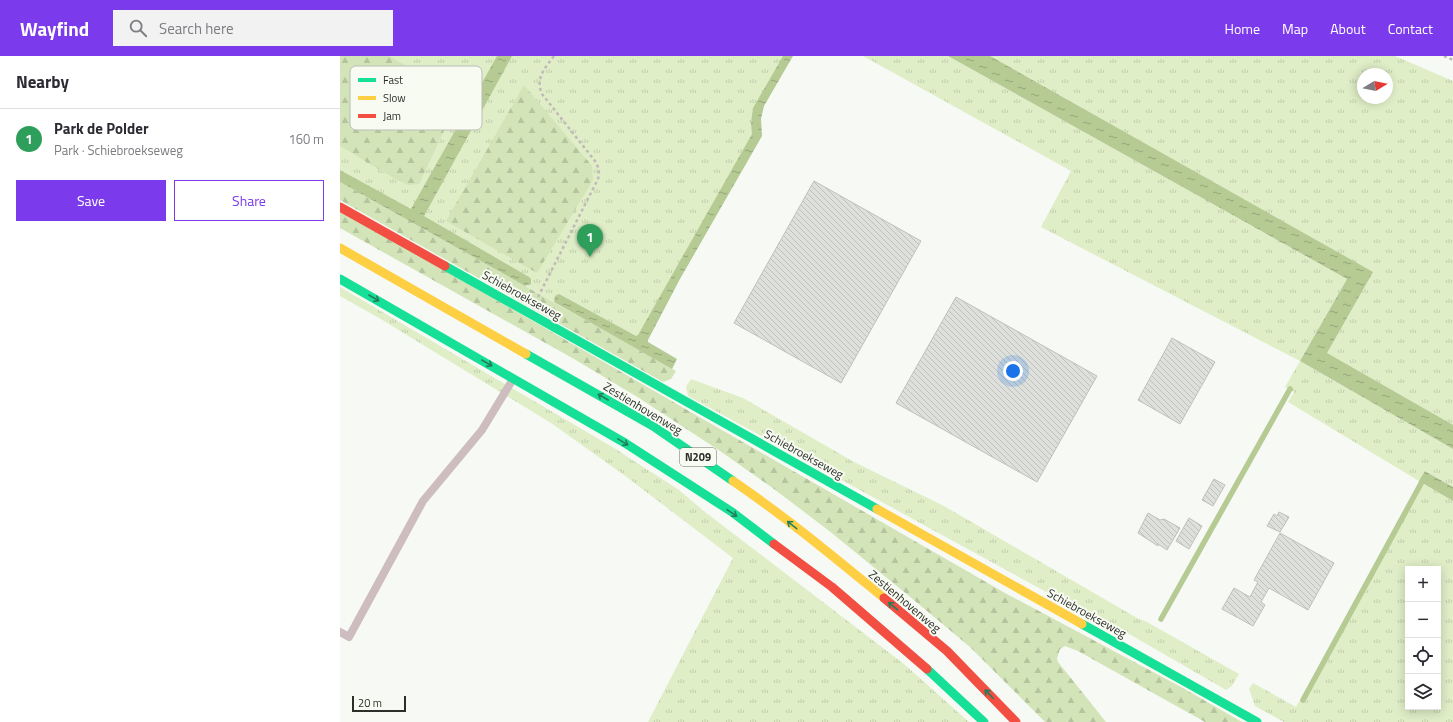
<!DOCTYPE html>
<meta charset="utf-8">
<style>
body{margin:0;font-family:"Titillium Web",sans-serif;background:#f2f2f3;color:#2b2b33}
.controls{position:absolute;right:12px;bottom:12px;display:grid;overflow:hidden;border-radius:0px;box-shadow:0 2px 10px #0003}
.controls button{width:36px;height:36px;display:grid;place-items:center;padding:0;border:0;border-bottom:1px solid #e1e1e2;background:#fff;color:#2b2b33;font:20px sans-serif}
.compass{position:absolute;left:1017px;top:12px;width:36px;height:36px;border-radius:50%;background:#fff;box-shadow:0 2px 10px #0003;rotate:80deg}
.scale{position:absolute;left:12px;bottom:10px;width:54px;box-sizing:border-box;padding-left:4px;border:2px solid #2c2e2a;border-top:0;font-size:11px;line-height:14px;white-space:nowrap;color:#2c2e2a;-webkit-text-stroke:3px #f7fbf2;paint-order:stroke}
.you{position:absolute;left:673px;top:315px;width:14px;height:14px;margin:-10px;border:3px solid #fff;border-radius:50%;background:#1a73e8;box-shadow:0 0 0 6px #1a73e833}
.badge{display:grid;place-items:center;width:26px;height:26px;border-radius:50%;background:#7c3aed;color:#fff;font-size:13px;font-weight:700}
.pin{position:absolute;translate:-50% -33px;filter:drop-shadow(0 1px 2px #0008)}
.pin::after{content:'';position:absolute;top:21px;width:14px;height:12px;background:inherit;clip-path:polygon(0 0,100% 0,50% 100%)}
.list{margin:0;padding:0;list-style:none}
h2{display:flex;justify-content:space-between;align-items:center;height:52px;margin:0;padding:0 16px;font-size:17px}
h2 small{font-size:13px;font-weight:400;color:#7c7c81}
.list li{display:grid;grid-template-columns:26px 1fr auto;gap:12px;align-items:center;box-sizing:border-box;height:60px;padding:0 16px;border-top:1px solid #e1e1e2}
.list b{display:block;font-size:15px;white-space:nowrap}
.list p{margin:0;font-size:13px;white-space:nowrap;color:#7c7c81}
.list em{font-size:13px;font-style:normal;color:#7c7c81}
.actions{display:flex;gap:8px;padding:12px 16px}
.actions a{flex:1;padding:9px 0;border:1px solid #7c3aed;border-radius:0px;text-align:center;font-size:14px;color:#7c3aed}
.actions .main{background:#7c3aed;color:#fff}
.icon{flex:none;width:22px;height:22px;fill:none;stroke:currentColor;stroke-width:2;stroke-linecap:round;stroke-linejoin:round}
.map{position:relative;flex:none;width:1113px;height:666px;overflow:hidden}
header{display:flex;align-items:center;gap:24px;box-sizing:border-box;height:56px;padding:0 20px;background:#7c3aed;color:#fff}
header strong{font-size:19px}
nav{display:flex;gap:22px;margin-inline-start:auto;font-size:14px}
.search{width:280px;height:36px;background:#f2f2f3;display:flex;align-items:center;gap:10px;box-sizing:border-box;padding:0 14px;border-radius:0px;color:#7c7c81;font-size:15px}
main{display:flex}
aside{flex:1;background:#fff}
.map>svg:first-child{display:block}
</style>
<header>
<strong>Wayfind</strong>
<div class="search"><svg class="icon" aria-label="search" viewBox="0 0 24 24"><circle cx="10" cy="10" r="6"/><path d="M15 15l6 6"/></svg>Search here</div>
<nav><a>Home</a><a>Map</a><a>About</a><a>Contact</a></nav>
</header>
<main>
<aside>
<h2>Nearby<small></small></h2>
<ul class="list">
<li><span class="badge" style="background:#2e9e5b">1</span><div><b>Park de Polder</b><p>Park · Schiebroekseweg</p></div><em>160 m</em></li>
</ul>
<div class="actions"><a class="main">Save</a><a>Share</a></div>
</aside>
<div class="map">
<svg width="1113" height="666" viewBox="0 0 1113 666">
<defs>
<pattern id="grass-tufts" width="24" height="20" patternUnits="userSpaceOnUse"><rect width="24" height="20" fill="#dfeec7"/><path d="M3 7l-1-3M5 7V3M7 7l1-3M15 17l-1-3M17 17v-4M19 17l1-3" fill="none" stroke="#c0ccab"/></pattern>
<pattern id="forest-firs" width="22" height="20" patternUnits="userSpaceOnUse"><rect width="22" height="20" fill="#d3e4b8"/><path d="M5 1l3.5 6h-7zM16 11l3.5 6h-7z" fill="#b5c49e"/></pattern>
<pattern id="water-ripples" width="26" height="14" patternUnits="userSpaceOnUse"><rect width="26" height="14" fill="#b6ca94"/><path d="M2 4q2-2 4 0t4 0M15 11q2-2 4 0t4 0" fill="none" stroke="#94a479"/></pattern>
<pattern id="building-back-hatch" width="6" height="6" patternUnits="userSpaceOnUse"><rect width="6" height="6" fill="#dee0dc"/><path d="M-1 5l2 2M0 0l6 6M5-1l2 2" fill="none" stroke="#bfc0bd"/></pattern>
</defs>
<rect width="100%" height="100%" fill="#f7f9f4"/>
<g fill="url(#grass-tufts)" fill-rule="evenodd">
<polygon points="0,0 449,0 415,57 417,77 301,290 214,243 214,246 185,230 190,229 191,225 0,114"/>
<polygon points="523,0 608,0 1007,223 960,305 1113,393 1113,431 1086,415 1079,425 948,346 954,336 945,331 960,305 701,171 731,115"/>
<path d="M620 0H1055L1113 25V382L975 307 1020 217ZM1023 18H1047V42H1023Z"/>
<polygon points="0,231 274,392 339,434 365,456 564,608 629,666 308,666 393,502 284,419 211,367 39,262 0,240"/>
<polygon points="351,323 403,342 514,406 604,450 797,562 807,566 899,618 892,630 886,634 791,579 776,573 710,538 348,340 346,331"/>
<path d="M1082 427 1113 445V666H944L915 650 909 633 913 627 956 651ZM1068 513H1098V651H1068Z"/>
</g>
<g fill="url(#forest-firs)">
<polygon points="0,0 49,0 120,41 79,128 68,129 55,123 0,90"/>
<polygon points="184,29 252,110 253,124 197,217 106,165"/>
<polygon points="0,126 336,315 331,323 323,326 0,144"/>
<polygon points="0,154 665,537 843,632 902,666 865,666 738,595 725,590 720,593 717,602 718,606 766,666 705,666 630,591 569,540 488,474 434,433 380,395 299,342 234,303 0,172"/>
</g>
<g fill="url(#water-ripples)">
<polygon points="157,0 172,0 84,160 189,221 191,223 191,228 185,230 0,126 0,114 71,153"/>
<polygon points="443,0 453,0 424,50 421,63 422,80 340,223 308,284 308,286 337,303 332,313 214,246 215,240 219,238 296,280 298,279 412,78 411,67 413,52"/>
<polygon points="608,0 650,0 1033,216 987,297 1113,369 1113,393 960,305 1007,223"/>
<polygon points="1085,415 1113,431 1113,445 1079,425"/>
</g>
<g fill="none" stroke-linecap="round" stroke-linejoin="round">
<g stroke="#b6ca94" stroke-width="5.5">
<polyline points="821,563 950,333"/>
<polyline points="963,644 1084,422 1085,423"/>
</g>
</g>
<g fill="url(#building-back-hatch)" stroke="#bec0bc">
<polygon points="474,125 581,185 501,327 394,267"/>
<polygon points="616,241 757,320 697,426 556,347"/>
<polygon points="832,282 875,306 840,368 798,344"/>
<polygon points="874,423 885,429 873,450 862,444"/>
<polygon points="939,456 949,461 940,476 927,470 934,458 937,460"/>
<polygon points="808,457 820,464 824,463 840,472 827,494 818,488 818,490 798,477"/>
<polygon points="849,462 862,470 849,493 836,485"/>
<polygon points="940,477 994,507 968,554 929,532 921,546 925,549 913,570 882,553 894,532 910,541 918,526 914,524"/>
</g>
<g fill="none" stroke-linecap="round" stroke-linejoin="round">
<g stroke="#c2b8b9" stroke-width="2.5" stroke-dasharray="3 3" stroke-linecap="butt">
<polyline points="1104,0 1113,4"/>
<path d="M198 241 258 123 259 118 258 111 255 105 202 38C195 22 205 12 214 0"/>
</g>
<polyline stroke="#cebdc0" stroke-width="8" points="0,576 9,581 83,445 142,374 173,323"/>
<g stroke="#16e098" stroke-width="9">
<polyline points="105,210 537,453"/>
<polyline points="0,223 285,387 392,456 434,488"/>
<polyline points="186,298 313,370 393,425"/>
<polyline points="742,568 917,666"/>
<polyline points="587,613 644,666"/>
</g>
<g stroke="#ffcf43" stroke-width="9">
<polyline points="0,192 186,298"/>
<path d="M393 425C446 461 495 502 544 542"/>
<polyline points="537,453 742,568"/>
</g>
<g stroke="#f24e42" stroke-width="9">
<polyline points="0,151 105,210"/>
<polyline points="434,488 492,531 587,613"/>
<polyline points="544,542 607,595 676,666"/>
</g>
</g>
<defs><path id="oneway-shaft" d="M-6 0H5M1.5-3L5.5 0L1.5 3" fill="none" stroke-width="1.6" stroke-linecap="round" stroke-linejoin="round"/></defs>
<g stroke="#227e5c">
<use href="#oneway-shaft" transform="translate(34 242) rotate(30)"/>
<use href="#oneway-shaft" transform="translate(147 307) rotate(30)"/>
<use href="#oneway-shaft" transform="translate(263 341) rotate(-150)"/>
<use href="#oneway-shaft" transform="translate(283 386) rotate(31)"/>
<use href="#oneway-shaft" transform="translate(392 457) rotate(35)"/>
<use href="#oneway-shaft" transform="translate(452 469) rotate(-142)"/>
<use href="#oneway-shaft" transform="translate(553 550) rotate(-140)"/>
<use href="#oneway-shaft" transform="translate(649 638) rotate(-134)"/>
</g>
<g text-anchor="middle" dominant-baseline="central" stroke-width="4" stroke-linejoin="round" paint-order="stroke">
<rect fill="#f7fbf2" stroke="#696c66" stroke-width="1" x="340" y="392" width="36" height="18" rx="3"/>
<g font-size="11" font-weight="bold" fill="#2c2e2a">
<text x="358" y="401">N209</text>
</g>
<g font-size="12" fill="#2c2e2a" stroke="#f7fbf2">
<text transform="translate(182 239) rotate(29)">Schiebroekseweg</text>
<text transform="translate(303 352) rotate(31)">Zestienhovenweg</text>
<text transform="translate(464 398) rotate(29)">Schiebroekseweg</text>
<text transform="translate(565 545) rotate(40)">Zestienhovenweg</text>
<text transform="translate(747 557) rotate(29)">Schiebroekseweg</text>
</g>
</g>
<rect x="10" y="10" width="132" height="64" rx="6" fill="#f7fbf2" stroke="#babeb6" stroke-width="1"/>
<rect x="18" y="22" width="18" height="4" fill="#16e098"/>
<rect x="18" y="40" width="18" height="4" fill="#ffcf43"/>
<rect x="18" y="58" width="18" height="4" fill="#f24e42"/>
<g font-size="11" fill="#2c2e2a">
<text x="43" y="28">Fast</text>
<text x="43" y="46">Slow</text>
<text x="43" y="64">Jam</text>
</g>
</svg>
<div class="controls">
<button>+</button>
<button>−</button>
<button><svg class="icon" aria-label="locate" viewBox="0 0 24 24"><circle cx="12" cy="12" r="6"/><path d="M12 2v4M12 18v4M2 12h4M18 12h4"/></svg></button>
<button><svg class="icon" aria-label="layers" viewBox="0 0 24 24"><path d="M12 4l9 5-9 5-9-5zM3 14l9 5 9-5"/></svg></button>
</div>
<svg class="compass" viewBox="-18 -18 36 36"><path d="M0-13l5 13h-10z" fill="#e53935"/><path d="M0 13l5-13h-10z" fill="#7c7c81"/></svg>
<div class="scale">20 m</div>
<div class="you"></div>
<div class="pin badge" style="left:250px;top:201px;background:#2e9e5b">1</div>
</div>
</main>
